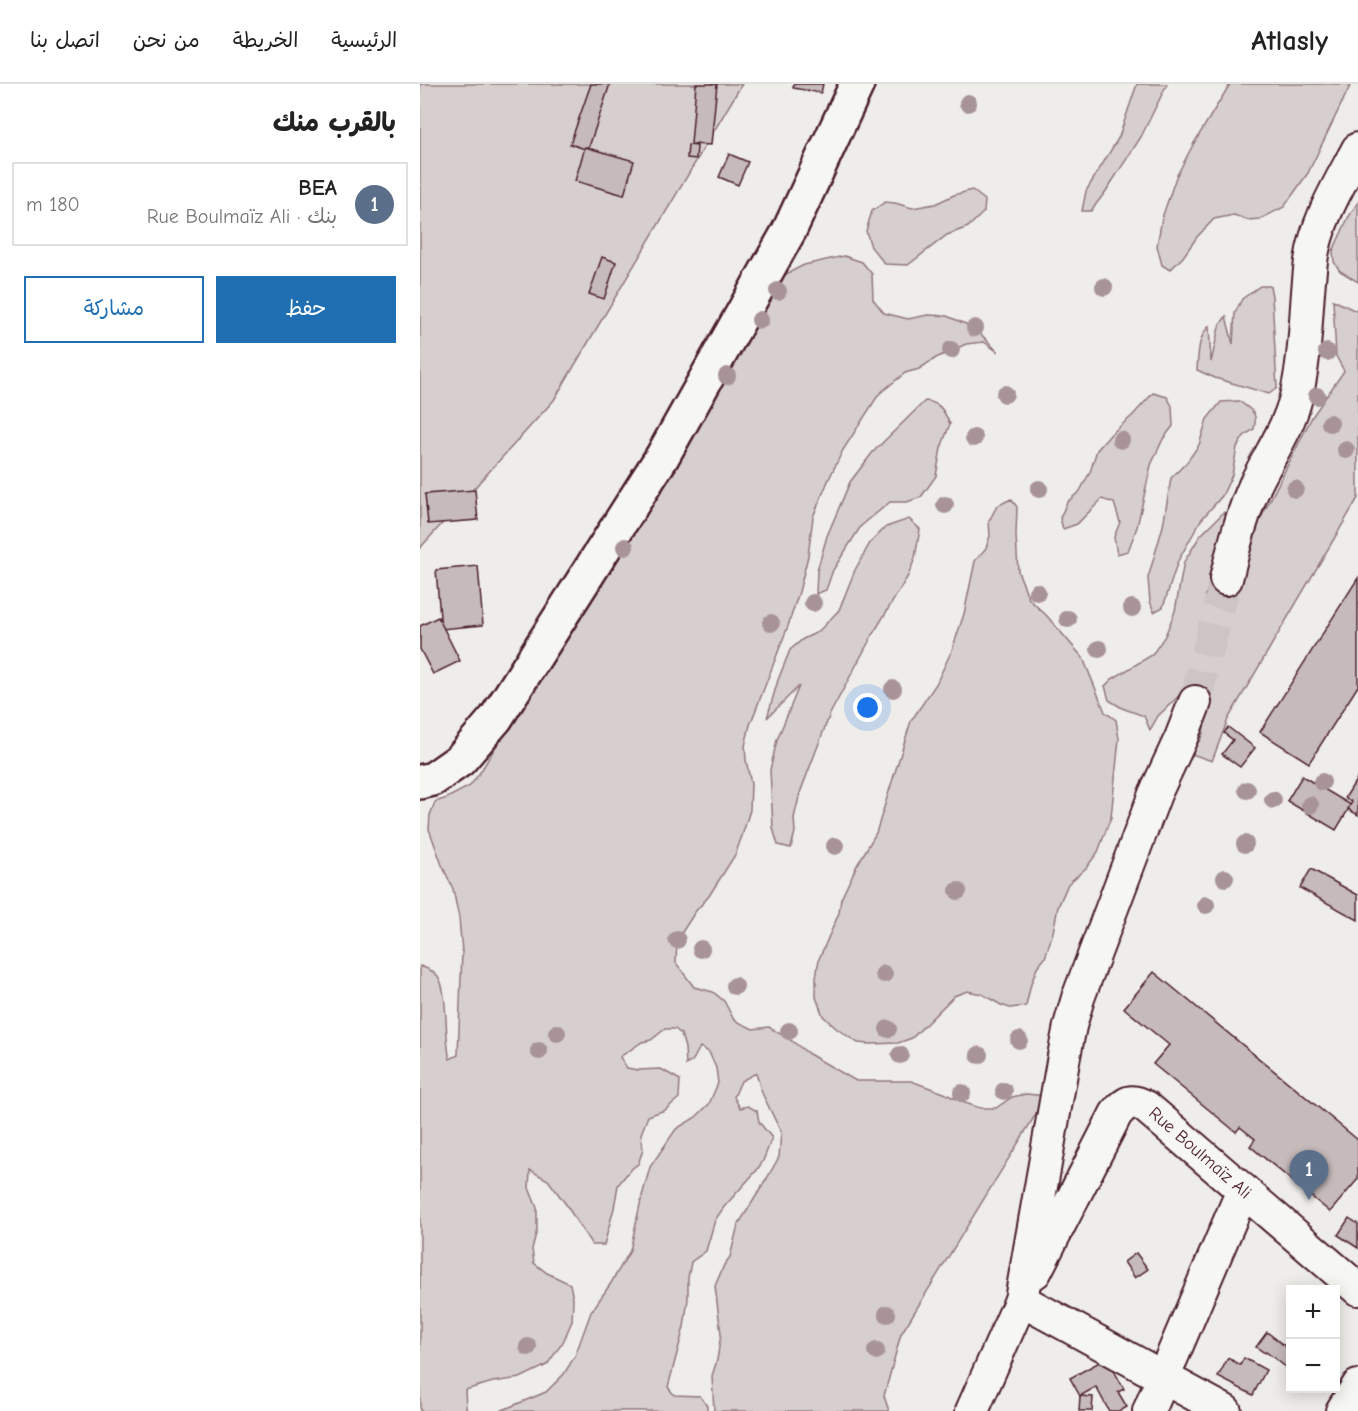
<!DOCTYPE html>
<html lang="ar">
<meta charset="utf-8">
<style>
body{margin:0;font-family:"Comic Neue","Playpen Sans Arabic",sans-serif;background:#f2f2f2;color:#222;direction:rtl}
.controls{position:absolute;right:18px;bottom:18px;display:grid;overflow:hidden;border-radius:0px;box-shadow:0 3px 15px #0003}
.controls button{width:54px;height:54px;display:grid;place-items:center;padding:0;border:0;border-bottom:2px solid #e0e0e0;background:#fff;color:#222;font:30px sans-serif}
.you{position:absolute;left:448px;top:624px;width:21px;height:21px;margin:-15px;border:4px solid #fff;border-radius:50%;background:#1a73e8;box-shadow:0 0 0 9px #1a73e833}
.badge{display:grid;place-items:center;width:39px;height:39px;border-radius:50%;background:#1f6fb2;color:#fff;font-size:20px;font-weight:700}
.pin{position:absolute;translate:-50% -50px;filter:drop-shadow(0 2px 3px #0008)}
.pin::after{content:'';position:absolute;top:32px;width:21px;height:18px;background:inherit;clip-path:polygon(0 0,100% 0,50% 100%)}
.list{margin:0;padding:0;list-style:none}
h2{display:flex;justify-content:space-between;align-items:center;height:78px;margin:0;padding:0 24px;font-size:26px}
h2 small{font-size:20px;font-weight:400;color:#767676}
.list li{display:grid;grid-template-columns:39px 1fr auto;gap:18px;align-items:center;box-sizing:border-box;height:84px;margin:0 12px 12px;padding:0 12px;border:2px solid #e0e0e0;border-radius:0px}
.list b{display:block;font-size:22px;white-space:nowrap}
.list p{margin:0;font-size:20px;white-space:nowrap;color:#767676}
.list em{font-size:20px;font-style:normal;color:#767676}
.actions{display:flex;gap:12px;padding:18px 24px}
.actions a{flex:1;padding:14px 0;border:2px solid #1f6fb2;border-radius:0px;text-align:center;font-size:21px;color:#1f6fb2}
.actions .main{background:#1f6fb2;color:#fff}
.map{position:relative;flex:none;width:938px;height:1327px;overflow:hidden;direction:ltr}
header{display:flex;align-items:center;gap:36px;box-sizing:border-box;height:84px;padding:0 30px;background:#fff;border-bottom:2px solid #e0e0e0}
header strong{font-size:28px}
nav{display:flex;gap:33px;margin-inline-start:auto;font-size:21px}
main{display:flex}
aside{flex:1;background:#fff}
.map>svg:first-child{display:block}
</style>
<header>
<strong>Atlasly</strong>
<nav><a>الرئيسية</a><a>الخريطة</a><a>من نحن</a><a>اتصل بنا</a></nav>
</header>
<main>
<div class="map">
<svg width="938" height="1327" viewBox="0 0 938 1327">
<rect width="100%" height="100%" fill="#efedea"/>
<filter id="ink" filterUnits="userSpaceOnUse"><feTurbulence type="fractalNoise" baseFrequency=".0167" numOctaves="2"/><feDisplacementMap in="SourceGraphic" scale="12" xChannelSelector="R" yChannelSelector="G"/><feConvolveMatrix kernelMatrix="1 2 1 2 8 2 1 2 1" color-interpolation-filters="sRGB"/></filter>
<g filter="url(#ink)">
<g fill="#d7cfce" stroke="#90777c" stroke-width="1.5">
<polygon points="0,0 322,0 134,316 0,464"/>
<polygon points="717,0 747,0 721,53 686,107 671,127 662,127 666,107 699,53"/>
<polygon points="810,0 931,0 888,89 864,123 840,135 828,136 814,131 794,135 777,153 763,173 750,186 742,181 737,162 742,134 756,93 774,59"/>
<polygon points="552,106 565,116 564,128 548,143 527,151 488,181 465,180 451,163 446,147 452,127 465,118 475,119 492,124 515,120 534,111"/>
<polygon points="938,118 938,198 920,187 914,178 913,167 928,134"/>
<path d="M424 172 442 178 452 190 453 215 464 229 488 235 508 231 527 232 555 244 578 268 564 258 546 260 516 274 499 285 485 289 459 310 423 366 408 397 393 433 388 472 379 508 368 542 330 641 325 662 326 676 331 700 330 726 322 752 315 771 289 812 275 828 257 856 256 879 274 903 293 908 304 917 314 936 333 945 349 943 372 957 389 970 436 997H491L524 1009 542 1018 560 1024H576L592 1013 606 1010 627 1012 481 1250 464 1312 469 1327H294L292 1292 297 1276 301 1250 295 1202 304 1181 310 1173 318 1141 346 1096 359 1073 361 1048 342 1009 336 989 321 997 314 1013 320 1024 328 1022 337 1027 339 1038 352 1054 343 1077 337 1086 304 1123 295 1136 286 1167 271 1178 268 1194V1215L264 1243 248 1303 254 1311 280 1312 287 1322V1327H80L126 1308 144 1290 155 1272 171 1228 191 1199 210 1167 221 1116 230 1083 256 1045 276 1033 289 1020 298 999 296 984 289 968 280 963 273 976 266 981 265 964 261 950 255 945H245L231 956 222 958 200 973 207 984 218 986 241 985 260 996 259 1014 245 1026 228 1032 221 1050 223 1066 218 1080 210 1086 198 1101 194 1124 184 1161H172L145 1119 128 1096 110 1086 109 1104 117 1124V1146L112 1165 114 1179 127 1189 150 1200 153 1215 152 1237 143 1258 127 1281 100 1294 73 1298 45 1306 46 1323 47 1327H0V882C6 884 12 886 17 891 29 905 24 955 30 975L38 971 42 868 39 834 33 805 22 781 9 745 10 731 15 718 27 714 50 702 61 687 353 203 366 190 384 181Z"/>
<path d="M840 202H850L852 212 857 304 849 310 795 294 777 286C778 271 778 253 789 242L791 278 799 243 806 232 813 260 815 229 822 215Z"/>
<path d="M913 216 936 227 938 222V414L808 635 792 677 769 669C795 646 783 628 766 605L738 632 730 646 724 632 702 624 689 616 685 602 692 595 732 571 745 552 755 527 764 478 780 452 804 428 809 441 785 513 791 503 806 495 822 481 831 467 838 440 892 333 924 287 916 272Z"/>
<polygon points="733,309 747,313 752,322 753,342 743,355 731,381 717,443 708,467 697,470 694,453 700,438 694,419 682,415 657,440 643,445 640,434 647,418 660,407 670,388 677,366 691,350 712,332"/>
<path d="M505 317C520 318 524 327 530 340L521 364 516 392 501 413 487 418H470L441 442 413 486 406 506 396 510 397 487 407 452 430 398 453 368Z"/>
<path d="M819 317C832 327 838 327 834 345L824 352 817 363 812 391 802 412 781 436 758 477 743 523 734 528 730 517 728 494 743 442 751 394 767 378 779 361 787 335 801 318Z"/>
<polygon points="591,415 597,423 596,451 598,487 609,515 627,532 663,574 685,628 696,636 699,655 691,733 678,768 666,784 648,800 638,823 633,848 625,874 617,884 611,900 606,922 590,924 581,921 562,910 547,907 534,912 492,954 478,959 449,960 438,959 417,945 403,932 396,913 396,894 399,875 419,829 421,815 436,783 456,749 491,637 516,600 532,566 544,530 555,477 566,464 570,452 569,437 577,422"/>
<polygon points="489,435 500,445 495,474 488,492 453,550 410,630 380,709 374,734 375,748 371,764 358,761 353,744 350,686 357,656 379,602 347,634 358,596 370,566 383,555 398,548 419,526 435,486 450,459 466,443"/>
</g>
<g fill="#c6babb" stroke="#4a1f2b" stroke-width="1.5">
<polygon points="171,0 190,0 168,66 150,60"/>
<polygon points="276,0 297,0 291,61 271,60"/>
<polygon points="374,0 403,0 401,9 373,4"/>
<polygon points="268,61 277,62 276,75 267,74"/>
<polygon points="165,63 214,77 204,111 155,97"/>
<polygon points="309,70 328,78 318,101 299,93"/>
<polygon points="182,173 196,178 184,215 169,210"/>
<polygon points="55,406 58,436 8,440 5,410"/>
<polygon points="58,482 63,541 21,545 16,486"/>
<polygon points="938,494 938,602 889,679 840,648"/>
<polygon points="18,533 40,577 13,590 0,565 0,542"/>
<polygon points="808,643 835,664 820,683 802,670 813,656 804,649"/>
<polygon points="882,692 931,721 916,746 867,717"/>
<polygon points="938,693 938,731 928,725 932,718 925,714"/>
<polygon points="891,785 938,811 938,836 880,804"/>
<polygon points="734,888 938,1056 938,1095 910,1128 830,1062 835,1055 820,1043 816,1048 733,980 749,961 704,924"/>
<polygon points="929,1134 938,1140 938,1164 918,1151"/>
<polygon points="716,1169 728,1185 715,1194 704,1178"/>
<polygon points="847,1248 870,1266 870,1286 846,1268 845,1269 836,1263"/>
<polygon points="687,1274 704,1305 698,1308 707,1323 700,1327 689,1327 676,1303 660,1312 650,1294"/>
<polygon points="808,1274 820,1281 824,1274 846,1286 833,1311 798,1293"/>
<polygon points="660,1312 673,1313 672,1327 659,1327"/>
</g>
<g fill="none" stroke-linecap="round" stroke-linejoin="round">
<polyline stroke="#cec4c4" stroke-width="32" stroke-dasharray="32 16" stroke-linecap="butt" points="775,618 806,495"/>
<g stroke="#4a1f2b" stroke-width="36">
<g id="minor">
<path d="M806 495C814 462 822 430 836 399 849 372 867 346 875 317 887 272 885 224 891 177 897 136 919 101 938 65"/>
<path d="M615 1188 696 1030C706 1018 711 1014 726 1023L938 1205"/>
<polyline points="601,1216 805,1327"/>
<polyline points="552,1327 601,1216 644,972 650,942 658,914 735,710 761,654 775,618"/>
<polyline points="729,1327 823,1106"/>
<polyline points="922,1327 938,1302"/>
</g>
</g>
<g stroke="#4a1f2b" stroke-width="38">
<polyline id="major" points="0,698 13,695 40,676 76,634 242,373 369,147 437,0"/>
</g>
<use href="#minor" stroke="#f6f6f2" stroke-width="32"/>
<use href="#major" stroke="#f6f6f2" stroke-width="33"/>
</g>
<g fill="#a89498">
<circle cx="548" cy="19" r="9"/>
<circle cx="684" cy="203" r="9"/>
<circle cx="358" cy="207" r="9"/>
<circle cx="340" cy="236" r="9"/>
<circle cx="555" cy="244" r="9"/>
<circle cx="531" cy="266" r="9"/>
<circle cx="907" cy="268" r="9"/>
<circle cx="307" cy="292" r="9"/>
<circle cx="585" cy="310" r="9"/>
<circle cx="897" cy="312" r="9"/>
<circle cx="910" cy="339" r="9"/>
<circle cx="554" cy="354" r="9"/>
<circle cx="701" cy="356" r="9"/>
<circle cx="926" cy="366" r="9"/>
<circle cx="619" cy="405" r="9"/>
<circle cx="875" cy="405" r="9"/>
<circle cx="525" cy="421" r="9"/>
<circle cx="205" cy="463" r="9"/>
<circle cx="617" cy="508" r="9"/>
<circle cx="393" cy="519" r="9"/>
<circle cx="712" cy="524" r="9"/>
<circle cx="648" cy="535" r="9"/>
<circle cx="351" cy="539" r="9"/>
<circle cx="679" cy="565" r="9"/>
<circle cx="473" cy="605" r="9"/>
<circle cx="902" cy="698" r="9"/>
<circle cx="827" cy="706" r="9"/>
<circle cx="853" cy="716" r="9"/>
<circle cx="890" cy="721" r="9"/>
<circle cx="825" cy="760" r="9"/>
<circle cx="415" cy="762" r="9"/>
<circle cx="805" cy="794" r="9"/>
<circle cx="538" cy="807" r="9"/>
<circle cx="786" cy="821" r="9"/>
<circle cx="257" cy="856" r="9"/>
<circle cx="281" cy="865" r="9"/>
<circle cx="464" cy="890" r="9"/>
<circle cx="315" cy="902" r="9"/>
<circle cx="468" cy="945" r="9"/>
<circle cx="369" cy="947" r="9"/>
<circle cx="137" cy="949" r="9"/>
<circle cx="599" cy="956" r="9"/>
<circle cx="119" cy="967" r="9"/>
<circle cx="480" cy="971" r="9"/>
<circle cx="559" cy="971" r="9"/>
<circle cx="584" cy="1007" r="9"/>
<circle cx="542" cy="1009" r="9"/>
<circle cx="467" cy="1230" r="9"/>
<circle cx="108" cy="1263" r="9"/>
<circle cx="456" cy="1267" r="9"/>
</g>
</g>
<g text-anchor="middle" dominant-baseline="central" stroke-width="5" stroke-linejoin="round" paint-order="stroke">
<g font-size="18" fill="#4a1f2b" stroke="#f6f6f2">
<text transform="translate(780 1069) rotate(41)">Rue Boulmaïz Ali</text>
</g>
</g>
</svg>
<div class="controls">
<button>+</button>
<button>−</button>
</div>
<div class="you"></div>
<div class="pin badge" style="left:889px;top:1116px;background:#5c6f8a">1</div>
</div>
<aside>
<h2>بالقرب منك<small></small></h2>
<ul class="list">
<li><span class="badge" style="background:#5c6f8a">1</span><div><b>BEA</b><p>بنك · Rue Boulmaïz Ali</p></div><em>180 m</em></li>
</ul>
<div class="actions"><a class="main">حفظ</a><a>مشاركة</a></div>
</aside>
</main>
